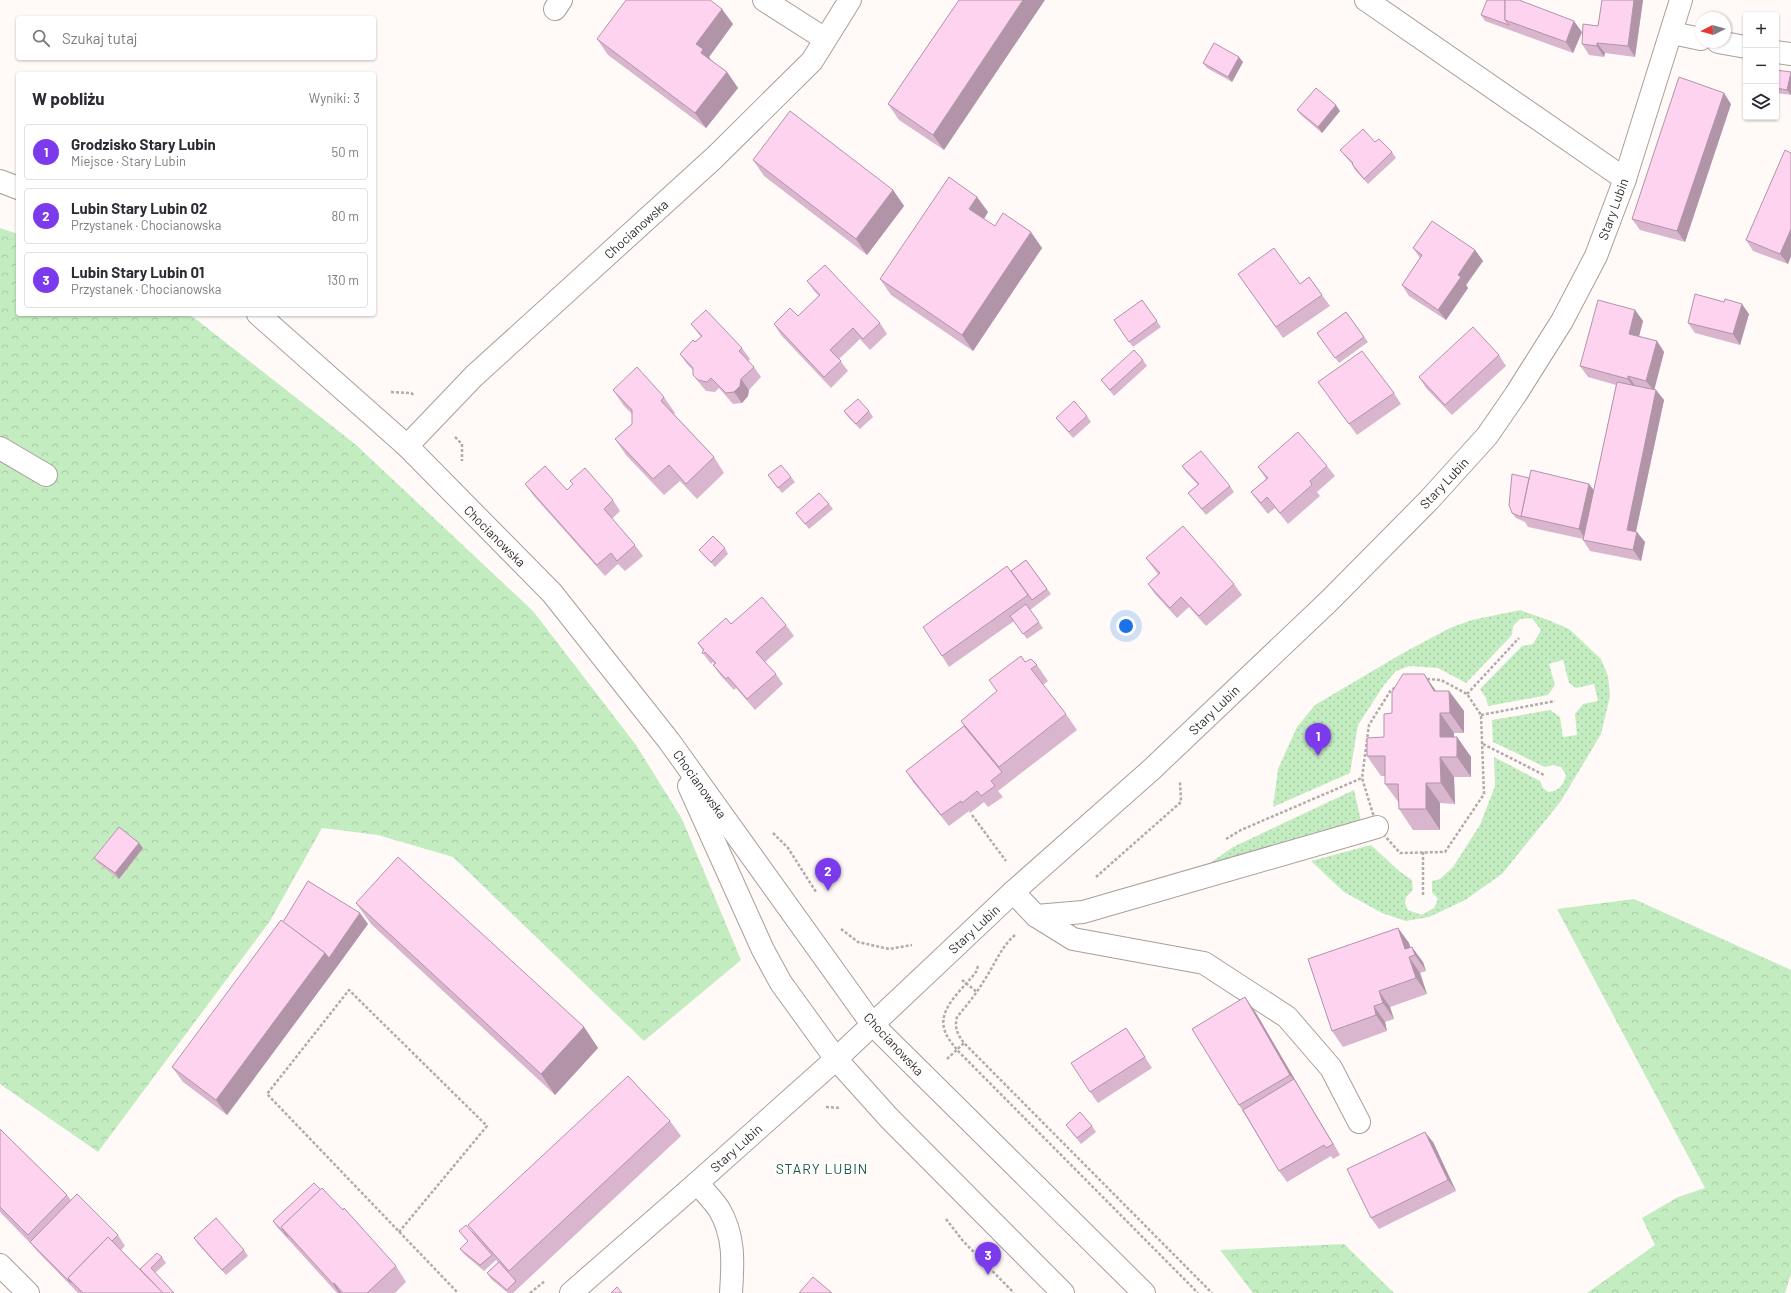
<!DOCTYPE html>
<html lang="pl">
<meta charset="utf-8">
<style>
body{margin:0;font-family:Barlow,sans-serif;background:#f2f2f3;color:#2b2b33}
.controls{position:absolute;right:12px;top:12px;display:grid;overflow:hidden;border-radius:4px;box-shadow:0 1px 3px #0004}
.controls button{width:36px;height:36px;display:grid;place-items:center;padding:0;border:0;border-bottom:1px solid #e1e1e2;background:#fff;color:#2b2b33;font:20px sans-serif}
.compass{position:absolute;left:1695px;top:12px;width:36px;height:36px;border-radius:50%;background:#fff;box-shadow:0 1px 3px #0004;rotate:264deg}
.you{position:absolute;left:1126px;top:626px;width:14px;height:14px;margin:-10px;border:3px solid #fff;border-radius:50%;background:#1a73e8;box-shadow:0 0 0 6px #1a73e833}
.badge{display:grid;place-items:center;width:26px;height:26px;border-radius:50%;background:#7c3aed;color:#fff;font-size:13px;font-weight:700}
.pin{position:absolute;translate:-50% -33px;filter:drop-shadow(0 1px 2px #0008)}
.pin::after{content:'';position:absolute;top:21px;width:14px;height:12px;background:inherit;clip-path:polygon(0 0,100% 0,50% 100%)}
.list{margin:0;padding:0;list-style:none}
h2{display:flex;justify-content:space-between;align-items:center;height:52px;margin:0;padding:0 16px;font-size:17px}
h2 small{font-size:13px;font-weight:400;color:#7c7c81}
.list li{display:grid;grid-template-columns:26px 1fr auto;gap:12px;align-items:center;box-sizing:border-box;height:56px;margin:0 8px 8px;padding:0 8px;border:1px solid #e1e1e2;border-radius:4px}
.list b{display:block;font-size:15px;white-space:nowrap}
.list p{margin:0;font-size:13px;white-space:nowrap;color:#7c7c81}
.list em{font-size:13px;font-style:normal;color:#7c7c81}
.icon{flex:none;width:22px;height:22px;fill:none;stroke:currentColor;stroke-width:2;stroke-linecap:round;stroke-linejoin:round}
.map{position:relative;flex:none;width:1791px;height:1293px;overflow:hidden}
.search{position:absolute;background:#fff;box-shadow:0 1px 3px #0004;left:16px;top:16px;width:360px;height:44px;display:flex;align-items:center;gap:10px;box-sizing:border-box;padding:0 14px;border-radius:4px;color:#7c7c81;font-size:15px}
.panel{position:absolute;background:#fff;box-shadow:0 1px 3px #0004;left:16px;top:72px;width:360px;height:244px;border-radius:4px}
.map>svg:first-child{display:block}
</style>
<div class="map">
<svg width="1791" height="1293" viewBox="0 0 1791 1293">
<defs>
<pattern id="grass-dots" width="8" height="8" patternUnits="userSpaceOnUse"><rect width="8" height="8" fill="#c3ecc1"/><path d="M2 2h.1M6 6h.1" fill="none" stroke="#a8cba6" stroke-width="1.8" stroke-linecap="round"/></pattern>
<pattern id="forest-crowns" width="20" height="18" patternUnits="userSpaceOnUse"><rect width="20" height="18" fill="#c3ecc1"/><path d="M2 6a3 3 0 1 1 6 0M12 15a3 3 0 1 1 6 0" fill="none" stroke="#a8cba6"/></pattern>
</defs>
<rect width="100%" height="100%" fill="#fffaf8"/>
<g fill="url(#grass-dots)">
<path d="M1520 610 1548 620 1569 629 1601 659 1608 676 1610 696 1601 734 1561 801 1502 874 1465 900 1429 917 1406 921 1382 913 1344 892 1311 861 1371 845 1399 871 1412 880 1413 890 1406 897 1405 903 1408 910 1422 915 1434 908 1438 899 1432 892V881L1440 879 1453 867 1480 825 1495 786 1494 757 1540 781 1543 788 1548 792C1559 791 1563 786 1566 775L1561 767 1553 765 1545 767 1493 742 1492 720 1550 710 1560 717 1563 737 1577 735 1575 714 1583 704 1598 701 1594 684 1576 688 1569 683 1563 660 1549 664 1555 685 1548 695 1488 706 1486 698 1480 689 1522 646 1533 644 1541 630 1532 618 1520 619 1513 626 1512 635 1466 683 1438 668 1409 666 1396 671 1384 685 1358 725 1350 773 1273 807 1278 769 1297 727 1315 705 1403 653 1450 628 1472 620Z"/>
<polygon points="1354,790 1361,821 1207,865 1233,847"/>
</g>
<g fill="url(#forest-crowns)">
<polygon points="0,228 18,234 18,314 187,314 197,320 355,444 533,611 636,745 682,819 741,960 644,1041 453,857 378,835 322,828 270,921 98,1152 0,1084"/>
<polygon points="1634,899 1791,970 1791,1274 1785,1293 1587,1293 1655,1245 1642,1218 1678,1197 1705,1188 1557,909"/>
<polygon points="1344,1244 1394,1293 1253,1293 1220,1250"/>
</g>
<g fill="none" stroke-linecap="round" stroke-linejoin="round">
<g stroke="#aa9f99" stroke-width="24">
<g id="minor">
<polyline points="764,0 825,39"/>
<polyline points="1366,0 1625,179"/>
<polyline points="555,9 561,0"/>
<polyline points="1672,33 1701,39"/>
<polyline points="1718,42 1746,47"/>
<polyline points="1776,52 1791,54"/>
<polyline points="0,181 18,188"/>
<polyline points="258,314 407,446 552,593 669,741 872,1024 1144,1293"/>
<polyline points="407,446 474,376 714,158 812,61 850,0"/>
<polyline points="0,448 46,475"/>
<polyline points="689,786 763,950 781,983 836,1059 889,1118 1063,1293"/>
<polyline points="1013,892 1036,916 1073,939 1204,963 1287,1017 1331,1068 1359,1122"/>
<polyline points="1036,916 1083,912 1377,827"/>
<path d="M697 1183C704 1191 713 1200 719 1209 735 1236 733 1263 731 1293"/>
<polyline points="0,1265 28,1293"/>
<polyline points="571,1293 697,1183 836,1059 1013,892 1151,770 1329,601 1429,500 1487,436 1516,394 1562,321 1596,256 1625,179 1681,0"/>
</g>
</g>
<g stroke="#b0aca9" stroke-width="2.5" stroke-dasharray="3 2" stroke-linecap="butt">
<polyline points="391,392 411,393 415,396"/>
<polyline points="455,437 462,444 462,461"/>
<polygon points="1412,678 1441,680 1467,694 1481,715 1484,794 1445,852 1400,853 1377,827 1362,778 1369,725 1391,690"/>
<polyline points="1467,694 1519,638"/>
<polyline points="1481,715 1555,701"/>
<polyline points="1483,744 1544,775"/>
<polyline points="972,815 1006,861"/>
<polyline points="773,833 788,848 816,892"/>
<polyline points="1226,839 1241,830 1362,778"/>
<polyline points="1423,852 1423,896"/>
<polyline points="1096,877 1181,802 1180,782"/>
<polyline points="841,929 858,942 889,949 912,945"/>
<path d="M1015 935C1001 947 995 964 985 979 977 993 967 1005 957 1017 954 1028 958 1035 964 1043L1212 1293"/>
<path d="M978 966 976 972C964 988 939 1007 944 1028 946 1037 952 1043 957 1050L1198 1293"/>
<polyline points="962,980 977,992"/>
<polyline points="947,1059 964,1043"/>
<polyline points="826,1107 841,1108"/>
<polyline points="946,1219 963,1241 1014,1293"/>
<polyline points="399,1232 487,1126 349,990 267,1094 458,1293"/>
<polyline points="530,1293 545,1281"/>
</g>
<use href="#minor" stroke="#fff" stroke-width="22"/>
</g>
<g fill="#dab5ce">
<polygon points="959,0 944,150 899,120 888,104"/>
<polygon points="1602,0 1643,0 1635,57 1605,53 1604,57 1589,55 1582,44 1598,26"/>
<polygon points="1481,15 1582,32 1573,53 1485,21"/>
<polygon points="733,24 709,57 711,60 727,72 738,88 706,128 608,55 597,39"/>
<polygon points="1243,62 1232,82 1207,68 1203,63"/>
<polygon points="1776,70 1791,73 1791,95 1776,93"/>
<polygon points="1731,104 1685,242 1640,230 1632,219"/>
<polygon points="1297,110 1340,111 1322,133 1301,115"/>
<polygon points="1375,142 1392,152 1396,158 1368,184 1355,170 1352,164 1344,155 1340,150"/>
<polygon points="1791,153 1791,256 1788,264 1753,251 1746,240"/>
<polygon points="753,160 893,190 904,206 867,255 764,176"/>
<polygon points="977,197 988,212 984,219 995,226 1042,248 973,351 891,295 880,279"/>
<polygon points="1413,248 1475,250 1483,261 1466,285 1468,288 1446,320 1409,296 1402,285 1420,258"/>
<polygon points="1238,274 1300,284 1309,277 1330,306 1283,338"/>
<polygon points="807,281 880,323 887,334 870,350 860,339 839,359 848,371 831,388 781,335 774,324 798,316 819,296 815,292"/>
<polygon points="1142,300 1161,327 1133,347 1114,320"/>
<polygon points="1635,310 1643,321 1639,336 1657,341 1664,352 1654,389 1656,390 1664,400 1636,532 1645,542 1641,561 1590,551 1583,540 1583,539 1528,527 1525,522 1516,518 1512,513 1594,490 1616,385 1588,377 1580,366"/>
<polygon points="1346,312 1368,342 1339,363 1317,333"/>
<polygon points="1749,314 1740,345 1695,333 1688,323"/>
<polygon points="691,324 742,348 750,359 748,361 754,367 761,377 749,390 748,396 742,403 733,404 719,388 715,392 706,391 701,385 693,375 693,370 687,364 680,354 701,337"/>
<polygon points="1499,355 1506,366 1452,415 1426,388 1419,377"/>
<polygon points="1143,360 1147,366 1114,396 1101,380"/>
<polygon points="1318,382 1394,393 1401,404 1357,435"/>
<polygon points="613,390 664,397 675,413 674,414 714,457 724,473 697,499 680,481 664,495 626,455 615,439 632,424 632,414 624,406"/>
<polygon points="844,411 869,411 873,417 860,429 848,417"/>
<polygon points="1087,416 1091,422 1073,438 1060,423 1056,418"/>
<polygon points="1182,466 1230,486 1234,492 1206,515 1188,493 1198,485 1186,472"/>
<polygon points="1327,466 1335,476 1317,492 1320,496 1288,524 1275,508 1268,514 1259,503 1251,492 1266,479 1258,467"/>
<polygon points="768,475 791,477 795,482 782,493"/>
<polygon points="525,484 567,490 613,500 620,511 612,519 635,545 643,556 625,571 618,564 605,576 533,495"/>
<polygon points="829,504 833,509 809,529 796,513"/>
<polygon points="725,548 728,554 715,567 703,555 699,550"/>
<polygon points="1146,558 1234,584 1242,595 1206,626 1189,607 1177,618 1155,594 1148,584 1158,574 1154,569"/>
<polygon points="1026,560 1051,594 1030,610 1043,628 1027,639 1014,621 949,667 942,656 1011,571"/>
<polygon points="731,624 786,625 794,636 765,662 776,674 783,684 755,710 736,688 734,690 721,676 713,665 714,664 713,662 711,664 702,652 703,651 698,643"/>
<polygon points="1025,662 1037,665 1048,681 1043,685 1066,714 1077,730 998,791 1003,797 988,807 984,802 970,813 969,811 949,826 913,782 906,771 964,726 961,721 997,692"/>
<polygon points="1424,674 1436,691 1449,691 1464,711 1464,733 1454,733 1454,737 1457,737 1471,757 1471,777 1454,777 1455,804 1440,803 1440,830 1413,830 1399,809 1399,803 1385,784 1385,776 1381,776 1367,756 1384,737 1392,713"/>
<polygon points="143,848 119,879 98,863 94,858"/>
<polygon points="356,903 584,1027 598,1048 555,1095 371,924"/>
<polygon points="283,922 368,924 336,968 227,1115 183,1082 172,1067"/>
<polygon points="1398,928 1409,943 1410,947 1423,962 1426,971 1420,973 1427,994 1390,1007 1394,1019 1385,1022 1387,1031 1343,1047 1332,1031"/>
<polygon points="1245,997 1256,1013 1301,1090 1340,1155 1333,1159 1331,1156 1287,1182 1279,1171 1239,1105"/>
<polygon points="1126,1028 1152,1068 1098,1103 1090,1092"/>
<polygon points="670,1121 681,1136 513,1293 508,1293 491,1279 487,1273 498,1262 495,1259 496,1260 484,1271 464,1254 460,1249 468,1242 459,1231 477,1238 468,1225"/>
<polygon points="1066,1125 1092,1126 1096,1132 1081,1144"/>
<polygon points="0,1129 67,1195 71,1200 118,1235 125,1246 121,1250 140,1269 162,1257 166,1263 155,1273 174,1293 78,1293 38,1252 32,1245 0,1212"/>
<polygon points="1433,1142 1456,1191 1379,1229 1371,1218"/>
<polygon points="273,1221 396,1266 406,1282 395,1293 337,1293 277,1227"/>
<polygon points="194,1238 244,1250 248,1256 226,1275 198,1244"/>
</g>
<g fill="#b194a8">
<polygon points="1023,0 1045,0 944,150 933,135"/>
<polygon points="1634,0 1643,0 1635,57 1628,46"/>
<polygon points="722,9 733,24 709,57 714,65 701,53 696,44"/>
<polygon points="1574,21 1582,32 1573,53 1566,42"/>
<polygon points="1597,43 1605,53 1604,57 1597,46"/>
<polygon points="1239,57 1243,62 1232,82 1228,77"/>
<polygon points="727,72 738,88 706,128 695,113"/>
<polygon points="1791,72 1791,95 1787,90"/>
<polygon points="1724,93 1731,104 1685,242 1677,231"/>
<polygon points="1336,105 1340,111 1322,133 1318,127"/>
<polygon points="893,190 904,206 867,255 856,239"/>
<polygon points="977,197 988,212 980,225 969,209"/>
<polygon points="1791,229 1791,256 1788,264 1780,254"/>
<polygon points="1031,232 1042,248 973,351 962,335"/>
<polygon points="1475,250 1483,261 1466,285 1468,288 1446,320 1438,310 1458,275"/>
<polygon points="1742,304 1749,314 1740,345 1733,334"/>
<polygon points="1635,310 1643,321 1637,344 1629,334"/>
<polygon points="1657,341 1664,352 1654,391 1646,381"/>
<polygon points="1628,376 1636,387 1635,390 1628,379"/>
<polygon points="741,379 749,390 748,396 742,403 734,392"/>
<polygon points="1656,390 1664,400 1634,540 1627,530"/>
<polygon points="1589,484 1597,494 1586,540 1579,529"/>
<polygon points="1637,532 1645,542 1641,561 1633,550"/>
<polygon points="1424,674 1438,694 1434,691"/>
<polygon points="1449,691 1464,711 1464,733 1450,713"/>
<polygon points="1440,713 1454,733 1454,757 1440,737"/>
<polygon points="1457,737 1471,757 1471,777 1457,757"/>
<polygon points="1440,757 1454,777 1455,804 1441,783"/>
<polygon points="1426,783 1440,803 1440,830 1426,809"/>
<polygon points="139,843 143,848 119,879 115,873"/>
<polygon points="360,913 368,924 336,968 227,1115 216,1100 325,953"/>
<polygon points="1398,928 1409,943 1413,955 1405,949"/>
<polygon points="1412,947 1423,962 1426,971 1415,955"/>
<polygon points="1409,957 1420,973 1427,994 1416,978"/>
<polygon points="1379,991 1390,1007 1394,1019 1383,1003"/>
<polygon points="1245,997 1256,1013 1301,1090 1290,1075"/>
<polygon points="1374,1006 1385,1022 1387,1031 1376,1015"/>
<polygon points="584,1027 598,1048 555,1095 541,1074"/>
<polygon points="1294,1079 1301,1090 1340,1155 1333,1144"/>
<polygon points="1425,1132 1433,1142 1456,1191 1448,1180"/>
<polygon points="334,1283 341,1293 339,1293 333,1284"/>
</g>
<g fill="#fdd3f0" stroke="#b194a8">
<polygon points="626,0 710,0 722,9 696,44 703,49 701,53 727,72 695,113 597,39"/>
<polygon points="959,0 1023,0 933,135 888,104"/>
<polygon points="1487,0 1505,0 1505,20 1509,25 1481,15"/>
<polygon points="1505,0 1519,0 1574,21 1566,42 1505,20"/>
<polygon points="1602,0 1634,0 1628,46 1597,43 1597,46 1582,44 1583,24 1598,26"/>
<polygon points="1214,43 1239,57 1228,77 1203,63"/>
<polygon points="1776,70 1791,72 1787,90 1776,88"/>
<polygon points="1679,77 1724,93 1677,231 1632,219"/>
<polygon points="1316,88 1336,105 1318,127 1297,110"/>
<polygon points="790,111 893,190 856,239 753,160"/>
<polygon points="1363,129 1375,142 1379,139 1392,152 1364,179 1352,164 1353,163 1340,150"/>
<polygon points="1785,150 1791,153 1791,229 1780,254 1746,240"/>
<polygon points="949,177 977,197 969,209 995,226 1003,213 1031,232 962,335 880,279"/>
<polygon points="1432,221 1475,250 1458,275 1461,277 1438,310 1402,285 1422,255 1413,248"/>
<polygon points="1274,248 1300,284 1309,277 1322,295 1276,327 1238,274"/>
<polygon points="825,265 880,323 863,339 853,328 830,350 841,361 824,377 774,324 790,308 798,316 820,295 807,281"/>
<polygon points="1695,294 1724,302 1725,299 1742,304 1733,334 1688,323"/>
<polygon points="1142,300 1157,321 1129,342 1114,320"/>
<polygon points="1598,300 1635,310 1629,334 1657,341 1646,381 1628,376 1628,379 1580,366"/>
<polygon points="706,310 742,348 739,351 754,367 741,379 740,386 734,392 726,393 711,378 707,382 698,380 693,375 693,368 680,354 693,340 695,342 702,336 691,324"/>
<polygon points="1346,312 1364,337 1335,358 1317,333"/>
<polygon points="1473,327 1499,355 1445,405 1419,377"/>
<polygon points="1134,350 1143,360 1110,390 1101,380"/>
<polygon points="1362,351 1394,393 1349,424 1318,382"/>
<polygon points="637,367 664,397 661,401 714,457 686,484 669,465 653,479 615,439 632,424 632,410 613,390"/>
<polygon points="1617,382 1656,390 1627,530 1637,532 1633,550 1583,540"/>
<polygon points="858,399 869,411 856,424 844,411"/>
<polygon points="1074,401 1087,416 1069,432 1056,418"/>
<polygon points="1298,432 1327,466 1310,481 1312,485 1280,513 1267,497 1261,503 1251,492 1268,478 1258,467"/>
<polygon points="1201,451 1230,486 1202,509 1188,493 1199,484 1182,466"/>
<polygon points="781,465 791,477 778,488 768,475"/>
<polygon points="545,466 567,490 573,484 570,481 585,468 613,500 604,509 635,545 617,561 611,553 597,565 525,484"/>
<polygon points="1531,470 1589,484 1579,529 1521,516"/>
<polygon points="1512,474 1529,478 1521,516 1521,517 1512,513 1509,505"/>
<polygon points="819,493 829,504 805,524 796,513"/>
<polygon points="1183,526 1234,584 1199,616 1181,597 1170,608 1148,584 1160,573 1146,558"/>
<polygon points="713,536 725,548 711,562 699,550"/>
<polygon points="1026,560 1047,589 1032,600 1011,571"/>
<polygon points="1007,566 1028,595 942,656 923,627"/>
<polygon points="762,597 786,625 756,652 776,674 747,699 728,677 726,679 713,665 716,663 705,652 703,654 702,652 704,650 698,643 726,618 731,624"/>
<polygon points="1026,604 1039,622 1023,634 1010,616"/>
<polygon points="1021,656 1025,662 1031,659 1037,665 1031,669 1066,714 999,767 961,721 997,691 989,680"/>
<polygon points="1403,674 1424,674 1434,691 1449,691 1450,713 1440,713 1440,737 1457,737 1457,757 1440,757 1441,783 1426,783 1426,809 1399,809 1398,784 1385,784 1385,756 1367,756 1367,738 1384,737 1384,714 1392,713 1392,692"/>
<polygon points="964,726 1002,772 991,781 995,786 981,796 977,791 962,803 961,801 941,815 906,771"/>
<polygon points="119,827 139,843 115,873 94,858"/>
<polygon points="398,857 584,1027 541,1074 356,903"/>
<polygon points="308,881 360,913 329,958 325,953 283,922"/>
<polygon points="281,920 325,953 216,1100 172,1067"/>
<polygon points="1398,928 1405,949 1412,947 1415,955 1409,957 1416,978 1379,991 1383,1003 1374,1006 1376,1015 1332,1031 1308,959"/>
<polygon points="1245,997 1290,1075 1239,1105 1192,1029"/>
<polygon points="1126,1028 1145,1057 1090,1092 1071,1063"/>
<polygon points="628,1076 670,1121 509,1271 468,1225"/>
<polygon points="1294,1079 1333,1144 1326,1148 1324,1145 1279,1171 1243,1110"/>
<polygon points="1080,1112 1092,1126 1077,1138 1066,1125"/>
<polygon points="0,1129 67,1195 28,1235 0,1207"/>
<polygon points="1425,1132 1448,1180 1371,1218 1347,1169"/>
<polygon points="314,1183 321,1190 281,1227 288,1237 273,1221"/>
<polygon points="322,1188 343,1210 344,1208 396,1266 367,1293 343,1293 334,1283 333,1284 281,1227"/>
<polygon points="77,1194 118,1235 112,1241 108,1237 68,1278 71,1283 30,1242"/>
<polygon points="216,1218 244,1250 222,1270 194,1238"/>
<polygon points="466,1225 492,1255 480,1265 460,1249 468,1241 459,1231"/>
<polygon points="108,1237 163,1293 83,1293 68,1278"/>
<polygon points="157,1253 162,1257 151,1268 174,1293 163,1293 140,1269"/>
<polygon points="499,1262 516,1281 507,1290 487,1273"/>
<polygon points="813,1277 832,1293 799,1293"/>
<polygon points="617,1287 622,1293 611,1293"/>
</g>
<g text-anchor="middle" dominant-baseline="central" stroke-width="3.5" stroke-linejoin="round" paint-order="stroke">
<g font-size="13" fill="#332f2c" stroke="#fff">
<text transform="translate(1613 209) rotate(-70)">Stary Lubin</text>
<text transform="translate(636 229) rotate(-42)">Chocianowska</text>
<text transform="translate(1444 483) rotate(-47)">Stary Lubin</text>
<text transform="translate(495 536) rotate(45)">Chocianowska</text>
<text transform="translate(1214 710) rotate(-44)">Stary Lubin</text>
<text transform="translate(700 784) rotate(54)">Chocianowska</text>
<text transform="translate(974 929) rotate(-43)">Stary Lubin</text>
<text transform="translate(894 1044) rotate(47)">Chocianowska</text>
<text transform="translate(736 1148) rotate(-42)">Stary Lubin</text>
</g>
<g font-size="14" letter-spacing="1" fill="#155a40" stroke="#fff">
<text x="822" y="1168">STARY LUBIN</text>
</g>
</g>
</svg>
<div class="controls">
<button>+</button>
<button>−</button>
<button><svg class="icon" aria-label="layers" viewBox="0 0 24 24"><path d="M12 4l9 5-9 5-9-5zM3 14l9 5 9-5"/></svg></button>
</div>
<svg class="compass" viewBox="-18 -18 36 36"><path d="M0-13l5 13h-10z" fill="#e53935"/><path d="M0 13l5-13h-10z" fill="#7c7c81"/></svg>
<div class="you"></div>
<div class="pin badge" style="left:1318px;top:756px">1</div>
<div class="pin badge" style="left:828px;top:891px">2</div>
<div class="pin badge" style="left:988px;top:1275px">3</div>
<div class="search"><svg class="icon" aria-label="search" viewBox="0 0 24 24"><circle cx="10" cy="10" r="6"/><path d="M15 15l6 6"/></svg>Szukaj tutaj</div>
<section class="panel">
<h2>W pobliżu<small>Wyniki: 3</small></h2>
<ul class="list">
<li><span class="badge">1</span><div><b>Grodzisko Stary Lubin</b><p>Miejsce · Stary Lubin</p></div><em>50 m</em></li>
<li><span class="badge">2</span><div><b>Lubin Stary Lubin 02</b><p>Przystanek · Chocianowska</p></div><em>80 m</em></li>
<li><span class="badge">3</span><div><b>Lubin Stary Lubin 01</b><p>Przystanek · Chocianowska</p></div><em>130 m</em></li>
</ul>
</section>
</div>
